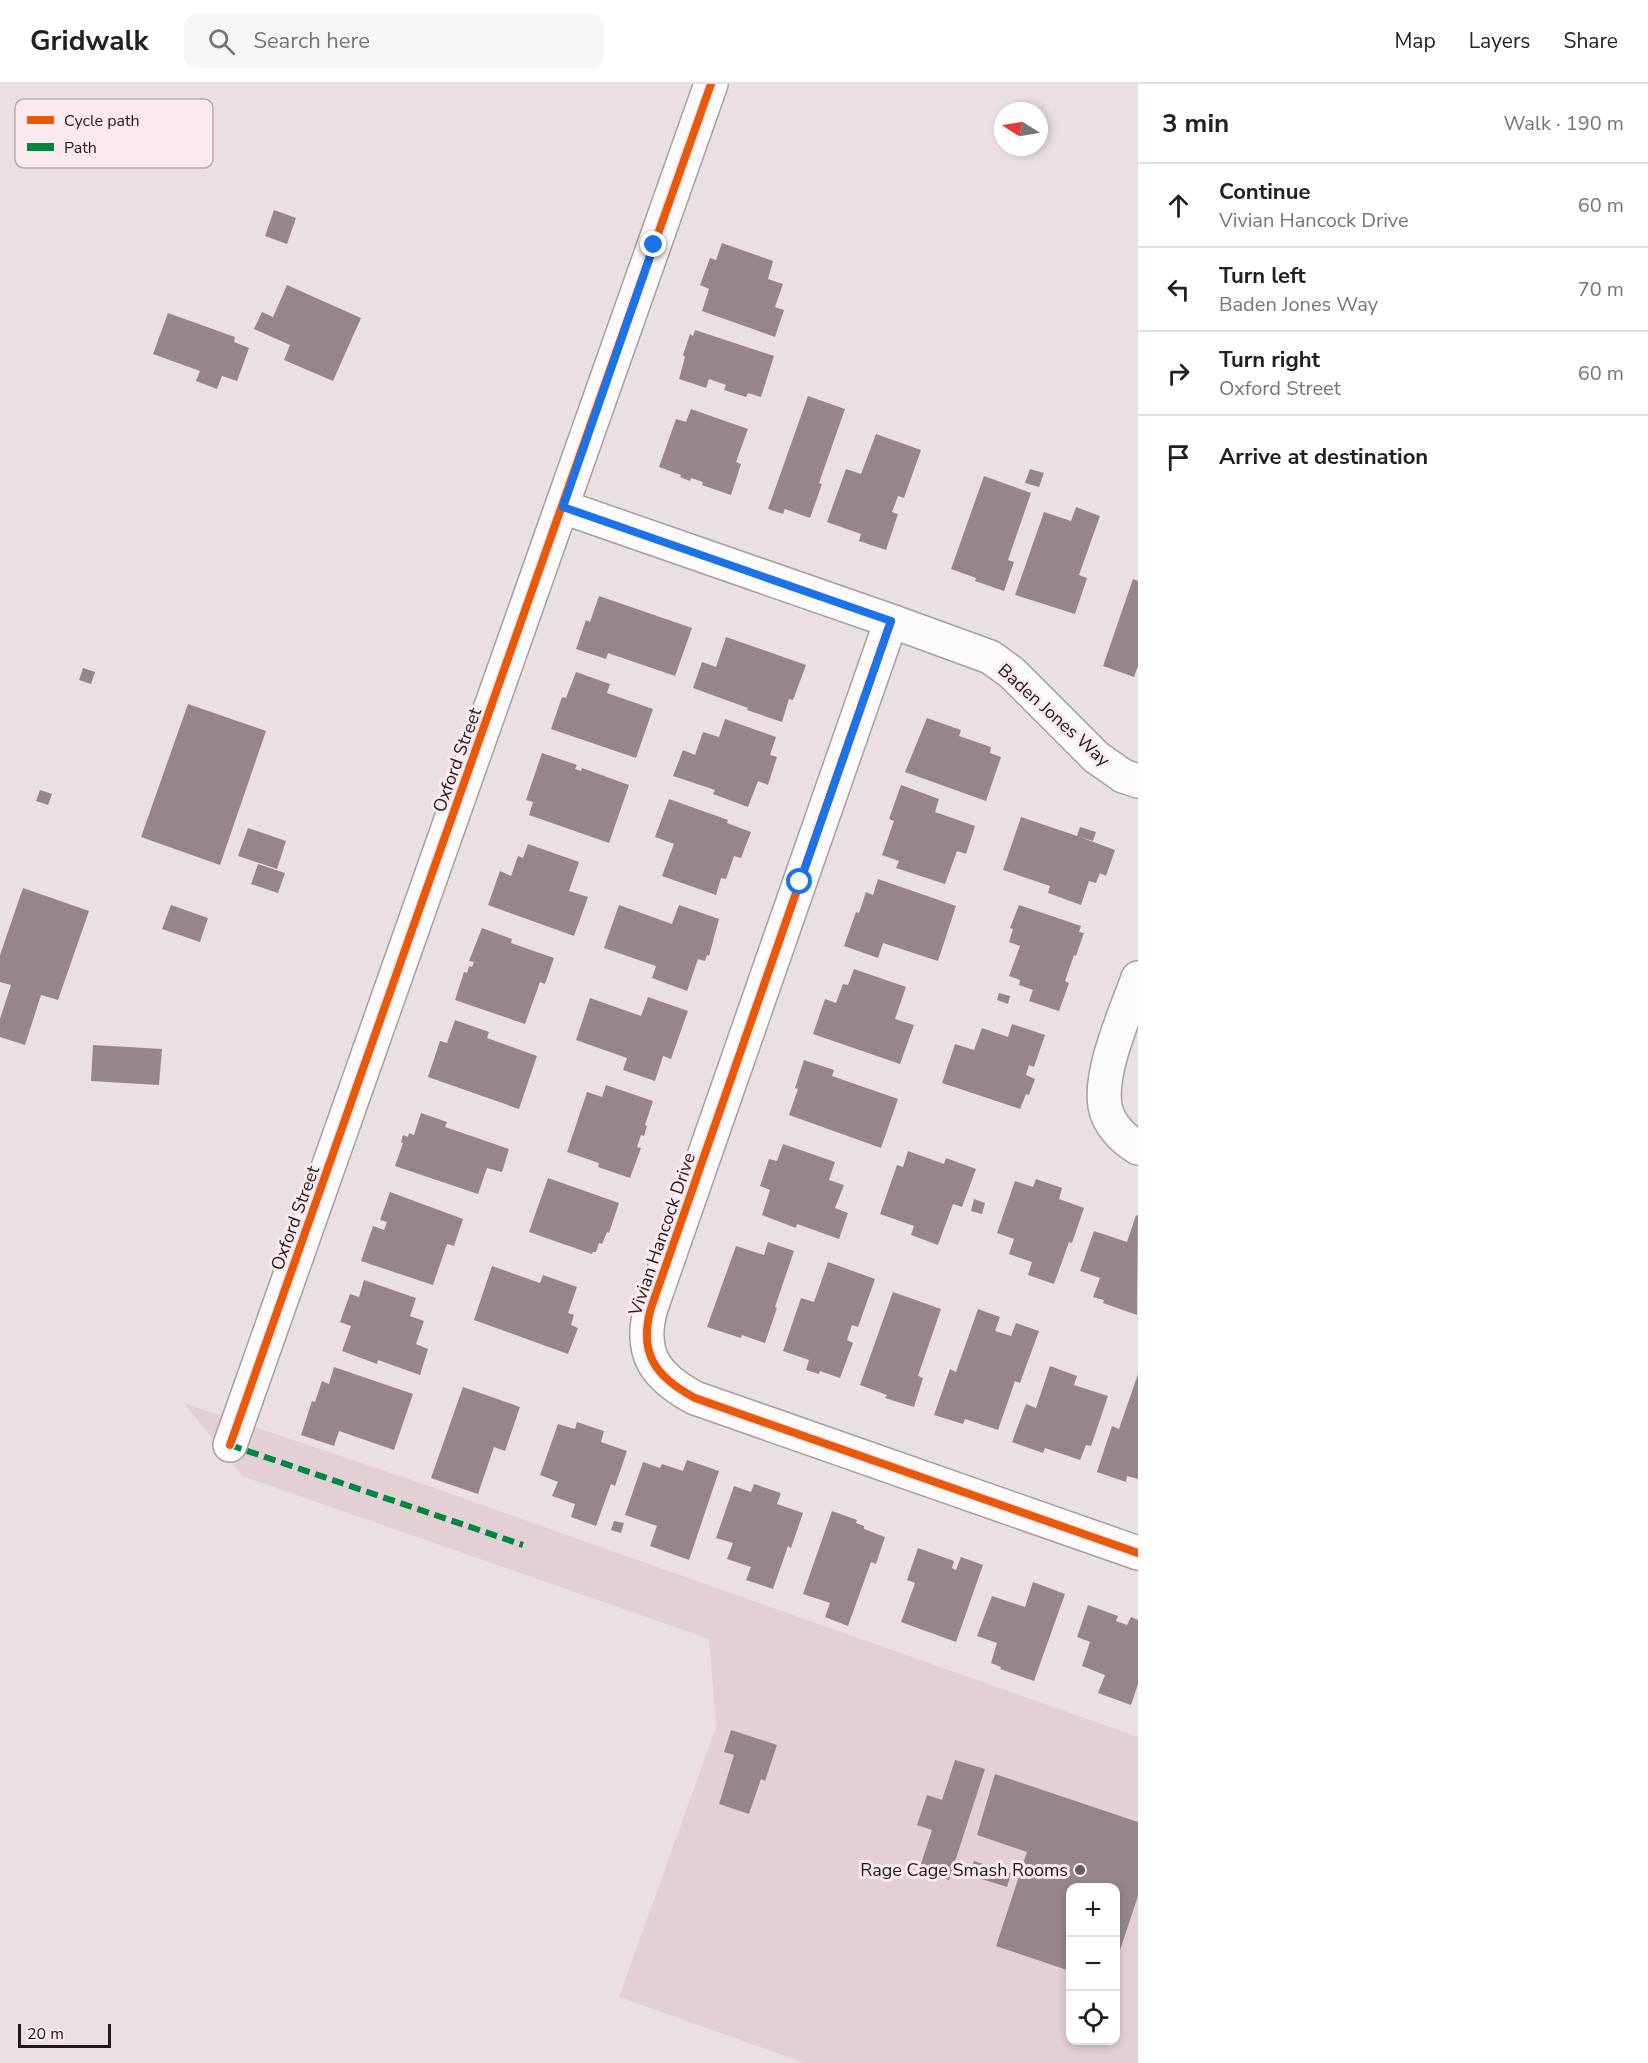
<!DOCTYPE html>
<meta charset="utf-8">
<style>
body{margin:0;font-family:"Nunito Sans",sans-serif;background:#f6f6f6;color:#202124}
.controls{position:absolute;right:18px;bottom:18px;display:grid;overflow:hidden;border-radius:12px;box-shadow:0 3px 9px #0003}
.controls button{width:54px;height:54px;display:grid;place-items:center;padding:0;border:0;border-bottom:2px solid #e0e0e0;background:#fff;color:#202124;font:30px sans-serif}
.compass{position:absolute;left:994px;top:18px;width:54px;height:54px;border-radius:50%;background:#fff;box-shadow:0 3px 9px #0003;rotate:281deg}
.scale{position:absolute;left:18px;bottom:15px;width:93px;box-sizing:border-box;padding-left:6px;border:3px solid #1e181a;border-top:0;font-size:16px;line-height:21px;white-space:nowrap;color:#1e181a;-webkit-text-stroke:4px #fce9ee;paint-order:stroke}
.stop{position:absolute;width:18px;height:18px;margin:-14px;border:4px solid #1a73e8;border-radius:50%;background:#fff}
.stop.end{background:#1a73e8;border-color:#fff;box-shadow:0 2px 6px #0008}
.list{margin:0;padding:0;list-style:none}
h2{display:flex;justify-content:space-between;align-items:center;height:78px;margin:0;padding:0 24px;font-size:26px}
h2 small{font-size:20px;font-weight:400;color:#757577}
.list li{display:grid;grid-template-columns:39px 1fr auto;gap:18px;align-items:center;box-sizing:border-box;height:84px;padding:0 24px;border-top:2px solid #e0e0e0}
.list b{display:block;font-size:22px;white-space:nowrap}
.list p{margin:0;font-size:20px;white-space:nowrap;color:#757577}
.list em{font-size:20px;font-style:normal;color:#757577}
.icon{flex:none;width:33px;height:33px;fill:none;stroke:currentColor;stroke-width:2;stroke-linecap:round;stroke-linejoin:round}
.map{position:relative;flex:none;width:1138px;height:1979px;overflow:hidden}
header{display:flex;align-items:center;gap:36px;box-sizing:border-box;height:84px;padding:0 30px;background:#fff;border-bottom:2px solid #e0e0e0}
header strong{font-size:28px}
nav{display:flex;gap:33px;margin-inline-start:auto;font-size:21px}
.search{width:420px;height:54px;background:#f6f6f6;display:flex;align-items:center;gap:15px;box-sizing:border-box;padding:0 21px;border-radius:12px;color:#757577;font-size:22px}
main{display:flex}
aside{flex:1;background:#fff}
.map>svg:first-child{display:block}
</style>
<header>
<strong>Gridwalk</strong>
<div class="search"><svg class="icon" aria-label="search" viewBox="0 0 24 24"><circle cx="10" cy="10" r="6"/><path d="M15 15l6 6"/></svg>Search here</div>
<nav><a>Map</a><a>Layers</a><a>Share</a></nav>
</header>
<main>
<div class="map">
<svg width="1138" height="1979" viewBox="0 0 1138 1979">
<rect width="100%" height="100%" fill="#eae0e3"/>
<path fill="#e3d0d5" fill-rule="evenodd" d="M184 1319 406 1394 1138 1653V1979H805L619 1913 716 1643 709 1555 242 1392ZM1070 1804H1116V1956H1070Z"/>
<g fill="#96868c">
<polygon points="274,126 296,134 287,160 265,152"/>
<polygon points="722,159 773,177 768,195 783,200 775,223 784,226 775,253 702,227 709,205 700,201 710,174 716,176"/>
<polygon points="287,201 361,234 333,297 284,276 290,261 254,245 262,228 273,233"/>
<polygon points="168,229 235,253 234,258 249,264 237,297 222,292 217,305 196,297 200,287 153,270"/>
<polygon points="695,246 774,272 761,313 748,309 746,313 724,306 726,301 709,295 706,304 679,295 685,273 683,271 690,250 693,252"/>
<polygon points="808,312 845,325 819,399 822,400 810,434 785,425 783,430 768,425"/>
<polygon points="691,325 748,345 736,378 741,380 731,411 702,401 703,398 691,394 690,397 680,393 681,391 659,383 676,335 686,338"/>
<polygon points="876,350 921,366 904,414 898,412 892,428 898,430 886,466 859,457 861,450 827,438 846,385 861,390"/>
<polygon points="1030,385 1044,389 1039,403 1025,399"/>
<polygon points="984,392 1031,409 1008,476 1014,478 1004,507 975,497 976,494 951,485"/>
<polygon points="1076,423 1100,432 1079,491 1087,494 1075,530 1015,511 1044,428 1071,437"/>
<polygon points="1133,495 1138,497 1138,582 1134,593 1103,582"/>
<polygon points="599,512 692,544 675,592 608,569 606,575 576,565 586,536 590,538"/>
<polygon points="726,553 806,581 793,616 789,615 782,638 747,626 748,624 693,604 702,578 716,583"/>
<polygon points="83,584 95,588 91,600 79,596"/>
<polygon points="576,588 610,600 607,609 653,625 636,674 551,645 562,613 566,614"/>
<polygon points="188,620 266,647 220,781 141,753"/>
<polygon points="927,634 961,646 959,652 991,663 990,669 1001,673 986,717 905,688"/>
<polygon points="725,635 776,653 770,671 777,673 768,701 758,697 748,723 713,710 715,706 673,692 683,666 695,671 703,648 719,653"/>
<polygon points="542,669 577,681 575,685 581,687 582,684 629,701 609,759 529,731 533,718 526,716"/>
<polygon points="901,701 939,715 935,728 975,742 966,770 957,767 945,800 896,784 899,777 882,771 894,737 889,735"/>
<polygon points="40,706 52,710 48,721 36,717"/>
<polygon points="669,715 728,736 727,739 751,748 741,774 734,772 726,795 721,794 716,811 662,792 674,760 655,753"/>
<polygon points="1021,733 1077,752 1080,743 1096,748 1093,757 1080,753 1115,766 1106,792 1100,789 1096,799 1089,797 1081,821 1048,809 1050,802 1003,786"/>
<polygon points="248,744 286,757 277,785 238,772"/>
<polygon points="528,760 579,778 569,807 588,813 574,852 488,821 500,787 511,792 518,772 523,774"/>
<polygon points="258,780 285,789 278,809 251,800"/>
<polygon points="878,795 956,822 938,877 883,859 878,874 844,862 856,828 859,829 866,808 873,811"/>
<polygon points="23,804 89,827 58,916 41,911 25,961 0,953 0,935 11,901 0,898 0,871"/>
<polygon points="171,821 208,834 200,858 162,845"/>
<polygon points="619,821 672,840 679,821 719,835 709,872 707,871 705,877 698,875 687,907 652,894 656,882 604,864"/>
<polygon points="1019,821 1081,842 1079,848 1084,849 1076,872 1074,871 1065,897 1069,899 1059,927 1029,917 1033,906 1019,901 1020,896 1009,892 1020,862 1009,858 1013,845 1010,844"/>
<polygon points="482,844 512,855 511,859 554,874 545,900 540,898 525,940 455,916 464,888 467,889 469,882 472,883 474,878 469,877"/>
<polygon points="854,885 906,903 895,935 914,941 900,980 813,950 825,915 836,919 843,900 848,901"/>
<polygon points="999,909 1010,912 1008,920 997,916"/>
<polygon points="648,913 688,927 671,975 663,972 655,997 623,986 627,974 576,956 590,914 641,932"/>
<polygon points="455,936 489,948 487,954 537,972 519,1025 428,993 440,957 447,959"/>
<polygon points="1012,940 1045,951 1034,983 1029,981 1026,991 1035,995 1029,1011 1026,1010 1020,1025 942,999 955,960 974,966 982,944 1008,953"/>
<polygon points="93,961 162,965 159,1001 91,997"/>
<polygon points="804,976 834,986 832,992 898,1015 881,1064 789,1031 798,1005 795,1004"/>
<polygon points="606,1001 653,1017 645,1041 647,1042 644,1052 641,1051 637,1063 641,1064 630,1094 598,1083 599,1079 567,1068 587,1008 602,1013"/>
<polygon points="421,1029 447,1038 445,1043 509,1065 502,1088 487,1084 478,1110 395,1082 403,1059 401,1058 403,1051 408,1053 409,1049 414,1051"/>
<polygon points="783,1060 835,1078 829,1096 844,1101 835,1124 848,1129 839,1155 797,1140 796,1144 762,1131 770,1106 760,1102 769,1075 777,1077"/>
<polygon points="908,1067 944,1080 946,1074 976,1085 962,1123 953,1120 938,1161 911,1151 914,1142 880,1130 897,1081 903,1083"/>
<polygon points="548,1094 619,1119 609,1149 607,1148 602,1160 599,1159 596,1168 593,1168 592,1170 529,1148"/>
<polygon points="1036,1095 1062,1104 1059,1115 1084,1124 1072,1159 1069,1158 1054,1200 1028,1191 1032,1178 1009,1170 1014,1155 997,1149 1015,1097 1033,1103"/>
<polygon points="390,1108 463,1135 454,1162 447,1160 433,1201 361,1177 373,1142 384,1146 387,1138 380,1136"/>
<polygon points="974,1115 985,1119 982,1130 971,1127"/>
<polygon points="1136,1131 1138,1132 1137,1231 1103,1219 1104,1216 1093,1213 1100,1194 1080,1187 1094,1147 1127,1158"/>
<polygon points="768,1158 794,1167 775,1223 777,1224 765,1259 742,1251 741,1254 707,1243 736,1162 764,1171"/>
<polygon points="828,1178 875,1195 858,1243 852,1241 847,1256 853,1259 840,1294 820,1287 819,1290 806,1286 809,1276 783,1267 801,1214 814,1218"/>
<polygon points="492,1182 540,1199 543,1191 577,1203 568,1229 574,1231 571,1241 578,1244 568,1270 474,1236"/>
<polygon points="364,1196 416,1214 410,1232 424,1237 416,1260 428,1265 420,1291 378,1276 377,1280 342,1267 351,1242 340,1238 350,1210 359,1213"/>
<polygon points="893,1208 941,1225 918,1292 923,1294 914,1323 885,1314 887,1311 860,1301"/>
<polygon points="978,1225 1000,1233 995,1247 1011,1252 1016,1239 1039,1247 1020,1299 1015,1297 998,1346 965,1335 963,1340 934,1331 950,1285 956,1288"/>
<polygon points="1050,1282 1077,1292 1074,1301 1108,1312 1091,1362 1086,1361 1080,1376 1045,1364 1043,1369 1012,1358 1026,1320 1036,1324"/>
<polygon points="334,1283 413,1310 394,1366 339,1347 334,1362 301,1351 312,1317 315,1318 322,1297 329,1300"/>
<polygon points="1138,1290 1138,1395 1127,1392 1126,1398 1097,1388 1112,1342 1119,1345"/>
<polygon points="463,1303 520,1323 505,1367 494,1363 478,1410 431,1394"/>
<polygon points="577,1338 604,1347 601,1358 627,1367 615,1402 611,1400 596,1442 571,1433 575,1420 552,1412 558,1398 540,1391 558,1340 575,1345"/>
<polygon points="687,1376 719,1387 689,1476 650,1462 657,1442 625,1431 643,1378 660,1384 662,1380 683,1387"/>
<polygon points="754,1400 781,1409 777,1420 803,1429 791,1464 788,1462 773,1505 746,1496 751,1483 727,1475 733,1459 716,1454 734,1402 751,1408"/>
<polygon points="832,1427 857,1436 856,1439 864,1442 864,1445 885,1453 876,1480 871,1478 848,1542 825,1533 830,1519 803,1510"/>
<polygon points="614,1437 624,1439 621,1449 611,1446"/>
<polygon points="918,1464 954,1477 952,1484 956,1486 961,1473 983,1481 956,1558 901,1538 915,1499 907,1496"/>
<polygon points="1033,1498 1065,1510 1034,1597 1000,1585 1001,1583 991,1579 997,1559 977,1552 992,1512 1025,1523"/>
<polygon points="1088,1521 1118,1532 1116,1537 1127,1541 1131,1533 1138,1536 1138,1600 1131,1621 1098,1609 1105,1591 1082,1582 1090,1558 1077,1553"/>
<polygon points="731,1646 777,1661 765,1697 761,1695 749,1730 719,1720 734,1671 724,1668"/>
<polygon points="955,1676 985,1685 949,1796 919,1786 932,1746 917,1741 927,1711 942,1716"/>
<polygon points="995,1690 1138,1738 1138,1812 1116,1878 1116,1804 1070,1804 1070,1887 996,1862 1027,1768 977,1751"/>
<polygon points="974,1777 1011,1789 1007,1803 969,1791"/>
</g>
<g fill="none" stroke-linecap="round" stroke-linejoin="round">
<g stroke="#a69ea0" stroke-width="36">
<g id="street">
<polyline points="563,423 891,537 990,573 1011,588 1096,673 1123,692 1138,697"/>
<path d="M891 537 651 1224C638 1270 656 1293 695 1314L1138 1469"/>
<path d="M1138 894C1126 928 1099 987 1105 1022 1108 1040 1123 1055 1138 1064"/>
<polyline points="230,1361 711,0"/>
</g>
</g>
<use href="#street" stroke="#fcfafb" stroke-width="33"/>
<polyline stroke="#00873e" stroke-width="6" stroke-dasharray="12 6" stroke-linecap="butt" points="230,1361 523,1461"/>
<g stroke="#fce9ee" stroke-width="11">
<g id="cycleway">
<path d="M891 537 651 1224C638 1270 656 1293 695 1314L1138 1469"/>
<polyline points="230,1361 711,0"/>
</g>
</g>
<use href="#cycleway" stroke="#e8590c" stroke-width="8"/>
</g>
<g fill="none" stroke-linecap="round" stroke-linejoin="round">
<polyline stroke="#1a73e8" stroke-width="8" points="654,161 563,423 891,537 800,798"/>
</g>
<circle fill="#655e60" stroke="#fce9ee" stroke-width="2" cx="1080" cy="1786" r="6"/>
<g text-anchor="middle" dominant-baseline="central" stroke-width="6" stroke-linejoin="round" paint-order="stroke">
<g font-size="18" fill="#1e181a" stroke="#fce9ee">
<text transform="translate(1054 631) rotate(42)">Baden Jones Way</text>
<text transform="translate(457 676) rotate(-70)">Oxford Street</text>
<text transform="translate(295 1134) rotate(-70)">Oxford Street</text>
<text transform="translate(662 1150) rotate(-71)">Vivian Hancock Drive</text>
</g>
<g font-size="18" fill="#1e181a" stroke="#fce9ee" text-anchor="end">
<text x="1068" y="1786">Rage Cage Smash Rooms</text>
</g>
</g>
<rect x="15" y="15" width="198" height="69" rx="9" fill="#fce9ee" stroke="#b9aaae" stroke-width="1.5"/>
<rect x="27" y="32" width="27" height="8" fill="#e8590c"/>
<rect x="27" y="59" width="27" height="8" fill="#00873e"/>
<g font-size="16" fill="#1e181a">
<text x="64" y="42">Cycle path</text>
<text x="64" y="69">Path</text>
</g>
</svg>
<div class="controls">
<button>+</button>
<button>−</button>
<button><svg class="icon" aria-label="locate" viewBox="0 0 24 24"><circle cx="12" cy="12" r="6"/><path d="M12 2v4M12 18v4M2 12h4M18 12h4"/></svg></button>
</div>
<svg class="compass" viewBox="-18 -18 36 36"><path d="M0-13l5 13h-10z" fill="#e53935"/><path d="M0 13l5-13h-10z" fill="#757577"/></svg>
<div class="scale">20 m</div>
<div class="stop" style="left:800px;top:798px"></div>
<div class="stop end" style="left:654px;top:161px"></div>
</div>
<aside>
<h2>3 min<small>Walk · 190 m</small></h2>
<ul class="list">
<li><svg class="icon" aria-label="ahead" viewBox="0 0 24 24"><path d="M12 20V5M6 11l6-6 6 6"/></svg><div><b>Continue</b><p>Vivian Hancock Drive</p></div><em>60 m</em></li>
<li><svg class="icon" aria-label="left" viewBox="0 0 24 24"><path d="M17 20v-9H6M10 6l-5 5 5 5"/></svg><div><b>Turn left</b><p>Baden Jones Way</p></div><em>70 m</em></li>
<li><svg class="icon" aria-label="right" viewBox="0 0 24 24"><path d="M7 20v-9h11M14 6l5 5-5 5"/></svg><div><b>Turn right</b><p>Oxford Street</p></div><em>60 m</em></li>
<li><svg class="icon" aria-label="arrive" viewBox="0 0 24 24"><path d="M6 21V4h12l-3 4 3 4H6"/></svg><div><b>Arrive at destination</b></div></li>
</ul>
</aside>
</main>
